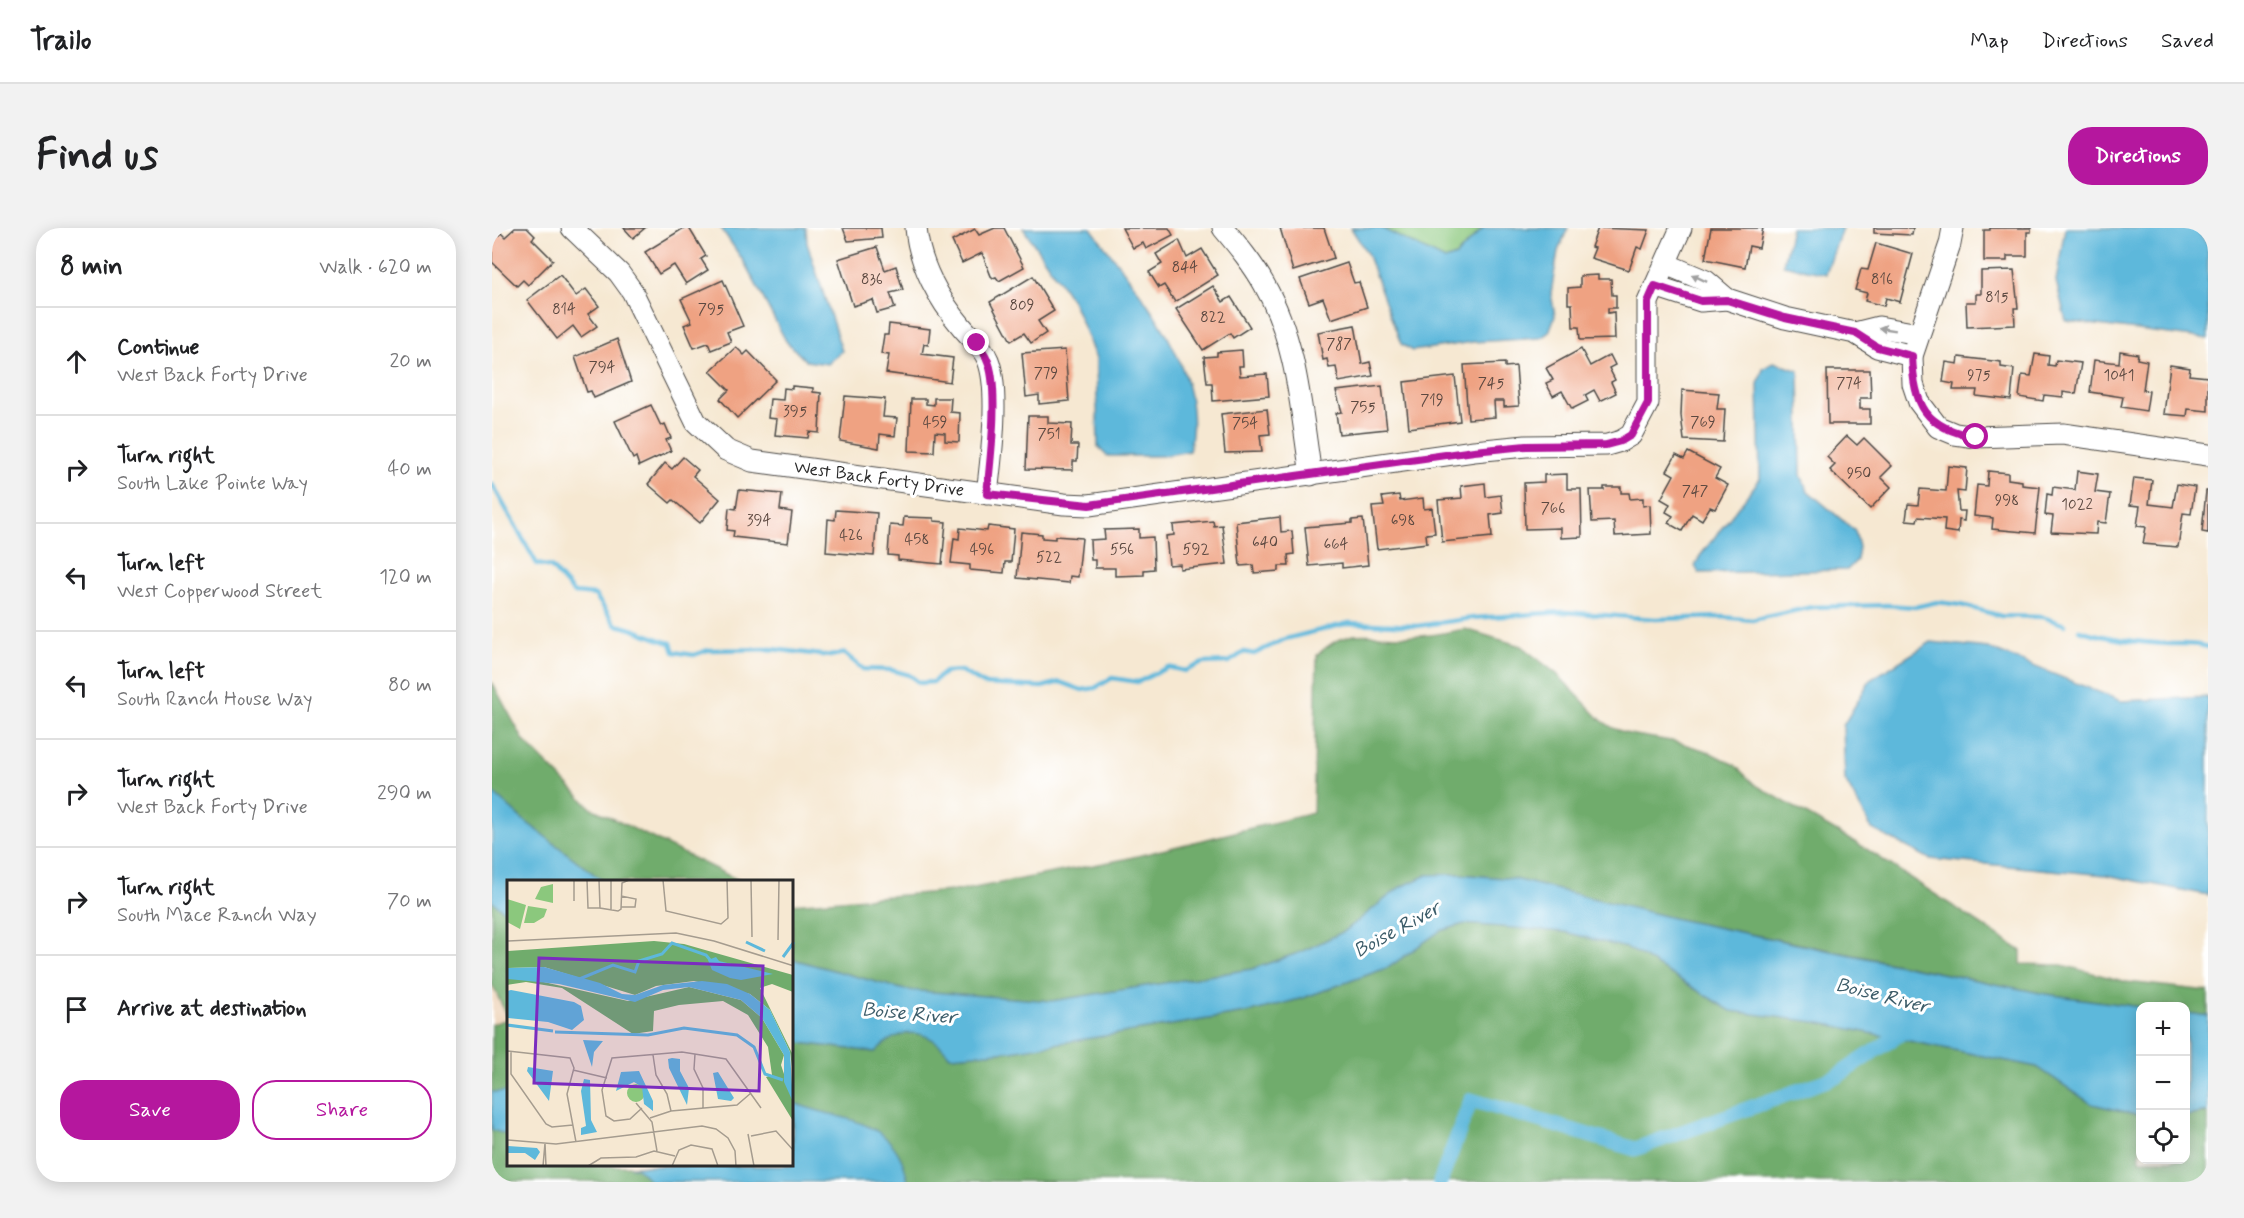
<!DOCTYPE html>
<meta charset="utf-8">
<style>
body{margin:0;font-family:Mynerve,sans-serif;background:#f2f2f2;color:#202124}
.controls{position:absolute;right:18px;bottom:18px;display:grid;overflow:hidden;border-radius:12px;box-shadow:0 3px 15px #0003}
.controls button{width:54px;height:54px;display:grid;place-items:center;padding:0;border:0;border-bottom:2px solid #e0e0e0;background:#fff;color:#202124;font:30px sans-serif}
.stop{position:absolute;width:18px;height:18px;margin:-14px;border:4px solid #b5179e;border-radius:50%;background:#fff}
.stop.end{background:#b5179e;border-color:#fff;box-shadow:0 2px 6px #0008}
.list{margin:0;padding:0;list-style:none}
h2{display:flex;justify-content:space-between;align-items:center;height:78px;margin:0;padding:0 24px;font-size:26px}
h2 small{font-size:20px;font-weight:400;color:#757577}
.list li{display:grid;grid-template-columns:39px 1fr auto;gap:18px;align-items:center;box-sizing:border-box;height:108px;padding:0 24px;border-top:2px solid #e0e0e0}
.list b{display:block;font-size:22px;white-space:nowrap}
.list p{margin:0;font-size:20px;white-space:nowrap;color:#757577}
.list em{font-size:20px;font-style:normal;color:#757577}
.actions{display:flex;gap:12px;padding:18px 24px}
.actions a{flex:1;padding:14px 0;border:2px solid #b5179e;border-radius:24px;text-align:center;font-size:21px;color:#b5179e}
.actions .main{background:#b5179e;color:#fff}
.icon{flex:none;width:33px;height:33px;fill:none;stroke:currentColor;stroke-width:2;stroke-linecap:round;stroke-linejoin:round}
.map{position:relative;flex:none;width:1716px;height:954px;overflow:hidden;border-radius:24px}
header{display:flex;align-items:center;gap:36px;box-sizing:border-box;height:84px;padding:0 30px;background:#fff;border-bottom:2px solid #e0e0e0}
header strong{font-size:28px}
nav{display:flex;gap:33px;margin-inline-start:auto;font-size:21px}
.intro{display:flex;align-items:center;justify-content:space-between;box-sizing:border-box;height:144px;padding:0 36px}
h1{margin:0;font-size:42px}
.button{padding:15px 27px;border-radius:24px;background:#b5179e;color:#fff;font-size:21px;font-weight:700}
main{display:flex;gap:36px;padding:0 36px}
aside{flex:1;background:#fff;border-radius:24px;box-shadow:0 3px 15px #0003}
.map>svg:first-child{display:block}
</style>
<header>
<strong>Trailo</strong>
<nav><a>Map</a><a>Directions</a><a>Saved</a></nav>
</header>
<div class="intro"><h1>Find us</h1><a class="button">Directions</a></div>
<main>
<aside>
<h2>8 min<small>Walk · 620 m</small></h2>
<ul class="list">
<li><svg class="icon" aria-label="ahead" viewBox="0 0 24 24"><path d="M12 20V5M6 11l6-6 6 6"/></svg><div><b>Continue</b><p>West Back Forty Drive</p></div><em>20 m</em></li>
<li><svg class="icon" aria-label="right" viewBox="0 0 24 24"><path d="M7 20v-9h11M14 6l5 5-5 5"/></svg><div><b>Turn right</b><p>South Lake Pointe Way</p></div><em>40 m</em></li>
<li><svg class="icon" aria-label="left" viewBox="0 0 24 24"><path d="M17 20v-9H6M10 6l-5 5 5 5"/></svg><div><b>Turn left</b><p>West Copperwood Street</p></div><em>120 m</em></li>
<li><svg class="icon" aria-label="left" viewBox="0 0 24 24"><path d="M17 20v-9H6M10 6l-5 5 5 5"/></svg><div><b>Turn left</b><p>South Ranch House Way</p></div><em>80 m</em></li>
<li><svg class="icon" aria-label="right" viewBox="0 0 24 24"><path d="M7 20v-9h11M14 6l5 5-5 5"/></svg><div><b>Turn right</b><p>West Back Forty Drive</p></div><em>290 m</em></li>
<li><svg class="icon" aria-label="right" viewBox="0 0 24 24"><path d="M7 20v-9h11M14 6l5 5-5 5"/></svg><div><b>Turn right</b><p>South Mace Ranch Way</p></div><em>70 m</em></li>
<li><svg class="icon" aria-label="arrive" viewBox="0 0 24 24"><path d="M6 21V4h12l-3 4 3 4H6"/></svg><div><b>Arrive at destination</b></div></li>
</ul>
<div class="actions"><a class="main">Save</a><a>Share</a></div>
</aside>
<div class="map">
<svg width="1716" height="954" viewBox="0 0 1716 954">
<rect width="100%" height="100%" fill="#fff"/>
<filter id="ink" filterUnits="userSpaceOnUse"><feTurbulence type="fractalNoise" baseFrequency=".0167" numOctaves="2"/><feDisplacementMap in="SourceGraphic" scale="12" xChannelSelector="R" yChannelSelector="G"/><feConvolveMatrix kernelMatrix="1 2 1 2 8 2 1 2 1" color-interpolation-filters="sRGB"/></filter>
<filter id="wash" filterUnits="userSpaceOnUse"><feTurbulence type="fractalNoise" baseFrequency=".008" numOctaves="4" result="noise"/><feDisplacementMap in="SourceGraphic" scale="24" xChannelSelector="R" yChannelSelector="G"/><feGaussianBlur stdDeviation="1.35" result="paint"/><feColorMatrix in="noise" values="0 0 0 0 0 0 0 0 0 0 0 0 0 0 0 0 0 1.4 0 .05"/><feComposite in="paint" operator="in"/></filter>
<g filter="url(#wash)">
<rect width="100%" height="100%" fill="#f6e8d2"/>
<polygon fill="#efd6bc" points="0,756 16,790 0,796"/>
<polygon fill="#8bc87d" stroke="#5b7a54" stroke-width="1.5" points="889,0 991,0 964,28 953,32"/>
<g fill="#70ac6c" stroke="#4e6c4c" stroke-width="1.5">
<path d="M973 401 1029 418 1066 447 1109 492 1121 500 1137 506 1185 514 1215 523 1243 537 1262 556 1373 620 1529 723V736L1570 737 1635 754 1716 763V788L1694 785V778L1648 779 1553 766 1185 691 1022 651 967 646 935 647 907 660 853 703 809 724 760 741 560 773 413 762 300 731V676L472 662 633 631 821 585 825 427C856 398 874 408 912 408 933 409 953 405 973 401Z"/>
<polygon points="0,454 32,513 99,580 250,654 112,654 29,590 0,564"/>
<polygon points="0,673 16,686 16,790 0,756"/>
<path d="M972 696 1073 704 1138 721 1239 783 1324 794 1545 839 1600 876 1648 887V932H1694V888L1716 885V954L0 953V796L16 791V938H300V814L382 824C408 799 435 798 458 828L519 823 759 784 811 770 897 739 948 703Z"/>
</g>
<g fill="#5db8db" stroke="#447283" stroke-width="1.5">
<polygon points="229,0 314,0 315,15 350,123 336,136 314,133 294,113 252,34"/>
<path d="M531 0H599C644 61 718 141 697 223L670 228H615L606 219 604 131 581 74Z"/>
<polygon points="859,0 889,0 953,32 964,28 991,0 1076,0 1066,23 1059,65 1063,88 1057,104 1049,110 981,114 920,123 909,116 875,25"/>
<polygon points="1299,0 1350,0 1334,46 1291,37"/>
<polygon points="1573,0 1704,0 1716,16 1716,111 1574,93 1564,53"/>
<polygon points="1282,134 1307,143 1309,247 1316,263 1363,303 1367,319 1365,332 1355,342 1207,345 1203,338 1208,328 1268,251 1266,156 1271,141"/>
<polygon points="1439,414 1496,420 1629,473 1716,469 1716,667 1614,647 1438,631 1380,601 1353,552 1351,498 1378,452"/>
<polygon points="0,564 29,590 112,654 16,654 16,686 0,673"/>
<path d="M967 646 1022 651 1185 691 1329 721 1553 766 1648 779V887L1600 876 1545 839 1324 794 1239 783 1138 721 1073 704 972 696 948 703 897 739 811 770 759 784 519 823 458 828C435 798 408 799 383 824L300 814V731L413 762 560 773 760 741 809 724 853 703 907 660 935 647Z"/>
<polygon points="1694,785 1716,788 1716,884 1694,888"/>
<polygon points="0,864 16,864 16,907 0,902"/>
<path d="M302 875C350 894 405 888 416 954H159L145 940 137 938H300Z"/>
</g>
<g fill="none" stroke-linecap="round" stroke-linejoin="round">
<g stroke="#5db8db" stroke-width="4.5">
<path d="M0 256 45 336 59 339 82 365 103 367 124 397C144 400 159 410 179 415L182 424 202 427 216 422 280 421 338 428 352 425 371 441 399 442 417 447 428 455 441 454 453 444 469 443 492 456 550 459 568 454 590 462 603 460 620 450 646 454 676 439 693 443 711 435 737 434 752 424 762 426 793 411 857 395 925 398 981 390 1072 384 1163 391 1231 389 1260 392 1320 379 1395 377 1423 379 1445 374 1469 377 1509 388 1551 389 1573 397"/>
<path d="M1587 402C1616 411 1650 415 1679 416 1693 416 1703 415 1716 419"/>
</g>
<polyline stroke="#5db8db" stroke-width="15" points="948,954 979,872 1143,921 1344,849 1417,800"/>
</g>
<g id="blocks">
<g fill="#efa282">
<polygon points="23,0 35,0 43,8 40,11 61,32 36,57 31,52 25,58 0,34 0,14 9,5 13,9"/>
<polygon points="132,0 153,0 141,10"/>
<polygon points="192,0 197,0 214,28 209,31 216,42 194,56 182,37 167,46 153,24"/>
<polygon points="351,0 389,0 390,10 356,13"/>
<polygon points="503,0 512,0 532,39 507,53 504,49 501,50 499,48 490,25 470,35 460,13 483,1 487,7"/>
<polygon points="630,0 677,0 681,7 654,21 651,15 641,20"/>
<polygon points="788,0 832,0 842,30 801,43"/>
<polygon points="1106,0 1157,2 1150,21 1145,19 1137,42 1099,30 1103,20 1099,19"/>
<polygon points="1219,0 1271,0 1267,20 1257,18 1253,39 1213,31"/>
<polygon points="1382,0 1421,0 1420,7 1382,5"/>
<polygon points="1498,0 1539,0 1539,4 1535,4 1535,28 1515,28 1515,33 1492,33 1492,2 1498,2"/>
<polygon points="687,12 695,30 710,21 726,47 683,74 672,57 667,60 657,44 670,36 664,26"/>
<polygon points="1384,15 1421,26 1408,74 1394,70 1392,78 1373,73 1375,65 1363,62 1369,41 1376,42"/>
<polygon points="385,19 393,42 404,38 411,62 398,65 403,80 385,85 381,72 361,78 346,31"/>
<polygon points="855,35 862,55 867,54 875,79 839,91 831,70 817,75 808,51"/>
<polygon points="1522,42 1526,80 1522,80 1523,97 1475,99 1474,74 1484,74 1484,66 1489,66 1489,43"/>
<polygon points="68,47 84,68 94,61 107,78 96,86 105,98 89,109 81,98 65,111 35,72"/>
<polygon points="1106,47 1106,51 1119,51 1120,67 1124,67 1124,80 1116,80 1116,85 1122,84 1123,111 1088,112 1087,99 1081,99 1080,76 1076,76 1076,60 1088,59 1088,48"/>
<polygon points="541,48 562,83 546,93 554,105 539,115 532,105 519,113 498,74"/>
<polygon points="231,52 251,98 235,104 239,114 219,122 216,115 202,120 192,97 200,94 189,71"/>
<polygon points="721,58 731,74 739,69 758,99 741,110 738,105 711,122 684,81"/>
<polygon points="397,96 438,101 436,117 432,116 430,126 461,130 458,154 394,145 397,127 389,126 392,107 396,107"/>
<polygon points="863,97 870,136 878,134 881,148 847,154 844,139 837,140 835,131 831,132 826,104"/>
<polygon points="125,111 139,154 102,170 99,163 95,164 83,129"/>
<polygon points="244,119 252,127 256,123 284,152 245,190 228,171 237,162 218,143"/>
<polygon points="1089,121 1098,138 1118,127 1123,137 1117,140 1123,152 1119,154 1124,165 1108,173 1102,162 1093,167 1096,173 1080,181 1070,163 1061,168 1054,155 1061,152 1054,140"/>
<polygon points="573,122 577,173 547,176 547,167 534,169 530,125"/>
<polygon points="750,122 751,138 747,138 748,148 775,146 777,168 721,173 720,155 715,155 712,129 725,128 725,124"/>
<polygon points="1628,123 1646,126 1645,131 1655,133 1651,162 1657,163 1654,183 1629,179 1631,169 1598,164 1602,132 1627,135"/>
<polygon points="1543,126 1557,128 1556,137 1563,138 1564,132 1589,135 1584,166 1571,164 1571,169 1552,167 1551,173 1527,169 1530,147 1539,148"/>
<polygon points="1467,129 1509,134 1509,139 1522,141 1519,172 1484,168 1485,162 1461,162 1462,156 1451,154 1454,134 1466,136"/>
<polygon points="1013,135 1013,139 1024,138 1027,178 1012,179 1012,173 1002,173 1003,189 976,191 972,137"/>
<polygon points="1678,137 1698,140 1697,147 1716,149 1716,183 1696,181 1695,188 1672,186"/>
<polygon points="1335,142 1378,142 1379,170 1368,170 1368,181 1378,181 1378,196 1336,196"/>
<polygon points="963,148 968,193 917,200 912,154"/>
<polygon points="300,158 321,160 321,164 329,165 327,205 317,204 316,210 283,207 285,191 276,190 278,171 291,172 292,160 300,161"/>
<polygon points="890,158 895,201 847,206 844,185 850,184 844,163"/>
<polygon points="1190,162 1227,165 1225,181 1233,181 1231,214 1192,212 1189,187"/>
<polygon points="353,168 393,171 391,189 405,190 403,208 388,206 387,220 348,213"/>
<polygon points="442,170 459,170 458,184 468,185 467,214 453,213 453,205 443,204 442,224 417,223 419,171 434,171 434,176 442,177"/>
<polygon points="159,177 169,198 173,196 179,210 174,212 179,223 147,238 144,229 141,231 123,193"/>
<polygon points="775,181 778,206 768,207 770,224 733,225 729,186"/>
<polygon points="536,188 556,188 556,195 580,196 579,217 586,217 585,233 581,233 581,242 534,241"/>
<polygon points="1355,208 1365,217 1372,210 1400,238 1389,249 1399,259 1378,281 1338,242 1343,237 1335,229"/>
<polygon points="1196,224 1228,241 1223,250 1236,257 1223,281 1218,279 1210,292 1200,286 1190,303 1176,295 1181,288 1174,284 1178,276 1169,271 1182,247 1175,243 1184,227 1192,231"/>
<polygon points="191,229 206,242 201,248 228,271 208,295 181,272 178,275 156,256 173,235 180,241"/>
<polygon points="1456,238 1475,240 1473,264 1465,263 1467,283 1473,283 1472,293 1467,292 1466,305 1452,303 1453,291 1426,289 1425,293 1414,292 1416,276 1426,277 1428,261 1454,263"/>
<polygon points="1496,243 1516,245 1516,251 1530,253 1530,257 1548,259 1543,305 1500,301 1501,290 1482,288 1485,257 1495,258"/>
<polygon points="1585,243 1606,246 1603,264 1618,266 1614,295 1605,294 1604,306 1559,304 1561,288 1553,287 1555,266 1560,267 1561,259 1583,262"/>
<polygon points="1075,246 1075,261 1089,261 1090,309 1069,310 1069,300 1033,301 1032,255 1052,254 1052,247"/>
<polygon points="1642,250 1660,252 1657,276 1681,279 1685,256 1703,259 1699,286 1691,285 1686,319 1651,316 1654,299 1645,298 1648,278 1638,277"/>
<polygon points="993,255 994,269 1009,267 1011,285 998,287 1000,309 950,314 946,272 970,270 969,258"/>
<polygon points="1112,259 1129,259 1129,265 1137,265 1138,271 1151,270 1151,278 1158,277 1159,306 1123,308 1122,293 1100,294 1098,262 1112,262"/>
<polygon points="247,262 290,266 288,282 300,284 296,315 241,309 242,303 235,302 237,280 244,281"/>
<polygon points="1714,263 1716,263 1716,305 1710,304"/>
<polygon points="907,267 908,273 931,270 932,281 940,280 943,305 934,306 935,315 885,321 880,279 892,278 890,269"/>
<polygon points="344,282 385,285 382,328 334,324 336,291 343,292"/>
<polygon points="412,289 442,290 442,293 454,294 450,336 406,332 406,328 396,327 398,297 411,298"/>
<polygon points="788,289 789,304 800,303 802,326 796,327 797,338 787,338 787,343 762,345 761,337 748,338 744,294"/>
<polygon points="871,291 876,337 850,340 850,335 817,338 813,299 860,295 860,292"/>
<polygon points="721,293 722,298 730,297 735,336 688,341 688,336 677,337 674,308 682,307 681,297"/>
<polygon points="496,298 522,301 519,334 513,334 512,345 478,342 478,337 459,335 462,310 467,311 468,300 495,303"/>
<polygon points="647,301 647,310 661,309 662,341 652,342 652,347 623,348 623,340 603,340 603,332 599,332 598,312 613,311 612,302"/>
<polygon points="529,304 550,306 550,310 563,311 563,308 590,310 586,349 578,348 577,355 525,350"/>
</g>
</g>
</g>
<g filter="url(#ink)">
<use href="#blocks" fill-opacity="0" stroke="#494744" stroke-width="1.5"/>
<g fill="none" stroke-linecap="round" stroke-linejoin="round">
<g stroke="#494744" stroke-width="23">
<g id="minor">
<polyline points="80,0 127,45 140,63 204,194 234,222 260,233 572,276 597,277 982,223 1034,218 1115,217 1129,213 1139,207 1156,175 1156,74 1189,0"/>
<path d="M424 0C427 36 447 72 470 99 479 110 491 119 496 132 508 162 499 233 495 266"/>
<path d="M731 0C746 18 761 36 772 56 805 113 809 183 819 247"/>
<polyline points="1461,0 1458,16 1420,128 1421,156 1427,174 1446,199 1463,206 1484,209 1571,206 1716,227"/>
<polyline points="1174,36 1214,53 1235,71"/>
<polyline points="1163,58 1209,73 1235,71 1293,90 1363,105 1385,119 1420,128"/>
<polyline points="1363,105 1387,99 1427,106"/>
</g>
</g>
<use href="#minor" stroke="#fff" stroke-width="21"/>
</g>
<defs><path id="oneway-solid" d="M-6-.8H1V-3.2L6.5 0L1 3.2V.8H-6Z" transform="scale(1.5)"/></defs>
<g fill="#a0a0a0">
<use href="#oneway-solid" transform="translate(1207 50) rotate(-155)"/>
<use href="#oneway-solid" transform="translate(1395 101) rotate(-171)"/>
</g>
</g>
<g fill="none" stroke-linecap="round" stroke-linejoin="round" filter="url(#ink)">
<path stroke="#b5179e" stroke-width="8" d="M485 115C488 120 493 125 495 131 508 158 498 235 495 266L597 277 982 223 1034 218 1114 217 1129 213 1139 207 1156 175V74L1163 58 1209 73 1235 72 1293 90 1363 105 1385 119 1420 128C1422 178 1433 200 1484 209"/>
</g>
<g text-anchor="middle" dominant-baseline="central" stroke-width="6" stroke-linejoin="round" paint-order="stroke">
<g font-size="15" fill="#5c4941">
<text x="693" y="40">844</text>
<text x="380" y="52">836</text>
<text x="1390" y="52">816</text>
<text x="1505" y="70">815</text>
<text x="530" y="78">809</text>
<text x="72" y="82">814</text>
<text x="219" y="82">795</text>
<text x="721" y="90">822</text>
<text x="847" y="117">787</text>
<text x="110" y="140">794</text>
<text x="554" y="146">779</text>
<text x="1487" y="148">975</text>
<text x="1627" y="148">1041</text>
<text x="999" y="156">745</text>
<text x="1357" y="156">774</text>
<text x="940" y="173">719</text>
<text x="871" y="180">755</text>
<text x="303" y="184">395</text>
<text x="443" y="195">459</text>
<text x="1211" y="195">769</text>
<text x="753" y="196">754</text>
<text x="557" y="207">751</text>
<text x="1367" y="246">950</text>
<text x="1203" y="264">747</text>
<text x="1515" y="273">998</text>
<text x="1585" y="277">1022</text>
<text x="1061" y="281">766</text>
<text x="267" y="293">394</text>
<text x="911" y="293">698</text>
<text x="359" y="308">426</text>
<text x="425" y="312">458</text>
<text x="773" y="315">640</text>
<text x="844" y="317">664</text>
<text x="490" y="322">496</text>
<text x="630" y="322">556</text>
<text x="704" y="322">592</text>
<text x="557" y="330">522</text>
</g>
<g font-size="18" fill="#2b2b2b" stroke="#fff">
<text transform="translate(387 251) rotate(8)">West Back Forty Drive</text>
</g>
<g font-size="20" font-style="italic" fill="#3c5c69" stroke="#fff">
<text transform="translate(905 702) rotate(-29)">Boise River</text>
<text transform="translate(1390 768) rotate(14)">Boise River</text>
<text transform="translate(417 786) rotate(5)">Boise River</text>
</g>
</g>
<g transform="translate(15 652)">
<rect width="286" height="286" fill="#f6e8d2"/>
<path d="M46 4V23L28 19 34 7ZM0 19 19 25 13 49 0 42ZM21 26 40 29 37 37 27 43H17ZM120 213a9 9 0 1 1 18 0a9 9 0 1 1-18 0Z" fill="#8bc87d"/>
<path d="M147 61 177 64 286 95V112L265 104 253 108 286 175V194L283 172 263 130 243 114 187 101 149 106 128 115 37 87 0 88V71ZM19 98 121 121 182 107 234 120 255 138 277 175 274 185 286 221V241L259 197 265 195 261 167 241 135 216 121 172 125 147 131 146 151 126 154 55 108 19 102 0 105V99Z" fill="#70ac6c"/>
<path d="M209 77 212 81 266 94 234 100 223 98 205 90 201 80ZM37 87 93 103 115 114 128 115 156 105 195 101 220 104 243 114 263 130 283 172 286 222 277 202V175L255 138 234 120 182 107 156 110 128 122 52 104 0 99V88ZM4 110 67 122 74 126 77 140 65 150 41 142 0 138V111ZM76 160 96 161 87 172 85 187ZM165 178 173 179V191L182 208 180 225 162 188 161 179ZM21 187 46 191 42 221 20 191ZM132 191 146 221V231L137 224 135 207 127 202 109 211 114 192ZM211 192 227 218 224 221 211 219 206 193ZM77 199 83 200 84 240 90 252 74 255V248L79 246 74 211ZM0 266 30 268 33 272 28 280 18 273H0Z" fill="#5db8db"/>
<path fill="none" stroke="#5db8db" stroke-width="3" d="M239 62 258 71M276 77 287 62M70 100 106 85 128 92 132 81 155 74 165 63 199 75 204 81M0 145 46 151M48 152 141 155 177 148 230 155 247 167 258 194 276 200"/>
<path fill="none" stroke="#a59c8f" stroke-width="1.5" d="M67 0V21M80 0 81 28H93M92 0 93 28 111 31 114 29 115 3 122 0M156 0 159 31 214 44 221 38 220 0M244 0 245 57M114 27H128L129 19 114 16M104 30V0M271 60 272 0M0 61 169 53 207 61 287 86M0 171 63 178 67 188 60 214 69 262M4 172V194L39 244 45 247 66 245M188 174 187 189 196 208V228M146 175 149 195 160 214 164 231M66 190 100 198M129 223 145 242 150 271M135 228 123 239 107 241 99 236 95 210 105 178 175 172 219 179 254 228M143 238 164 231 230 225 244 213M241 254 247 286M244 256 269 251 287 271M0 260 49 264 195 246 209 249 221 258 228 271 229 286M36 286 38 263 39 286M81 286 94 278 129 277 147 271 168 276M165 286 172 270 184 265 205 269 211 286"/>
<path fill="#7b2cbf" fill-opacity="0.15" stroke="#7b2cbf" stroke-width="3" d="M32 78 256 86 252 211 27 203Z"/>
<rect width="286" height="286" fill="none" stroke="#2b2b2b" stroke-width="3"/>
</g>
</svg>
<div class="controls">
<button>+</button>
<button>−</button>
<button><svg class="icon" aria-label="locate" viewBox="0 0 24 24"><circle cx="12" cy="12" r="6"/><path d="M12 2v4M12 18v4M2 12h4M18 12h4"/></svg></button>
</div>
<div class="stop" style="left:1484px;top:209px"></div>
<div class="stop end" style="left:485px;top:115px"></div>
</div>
</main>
